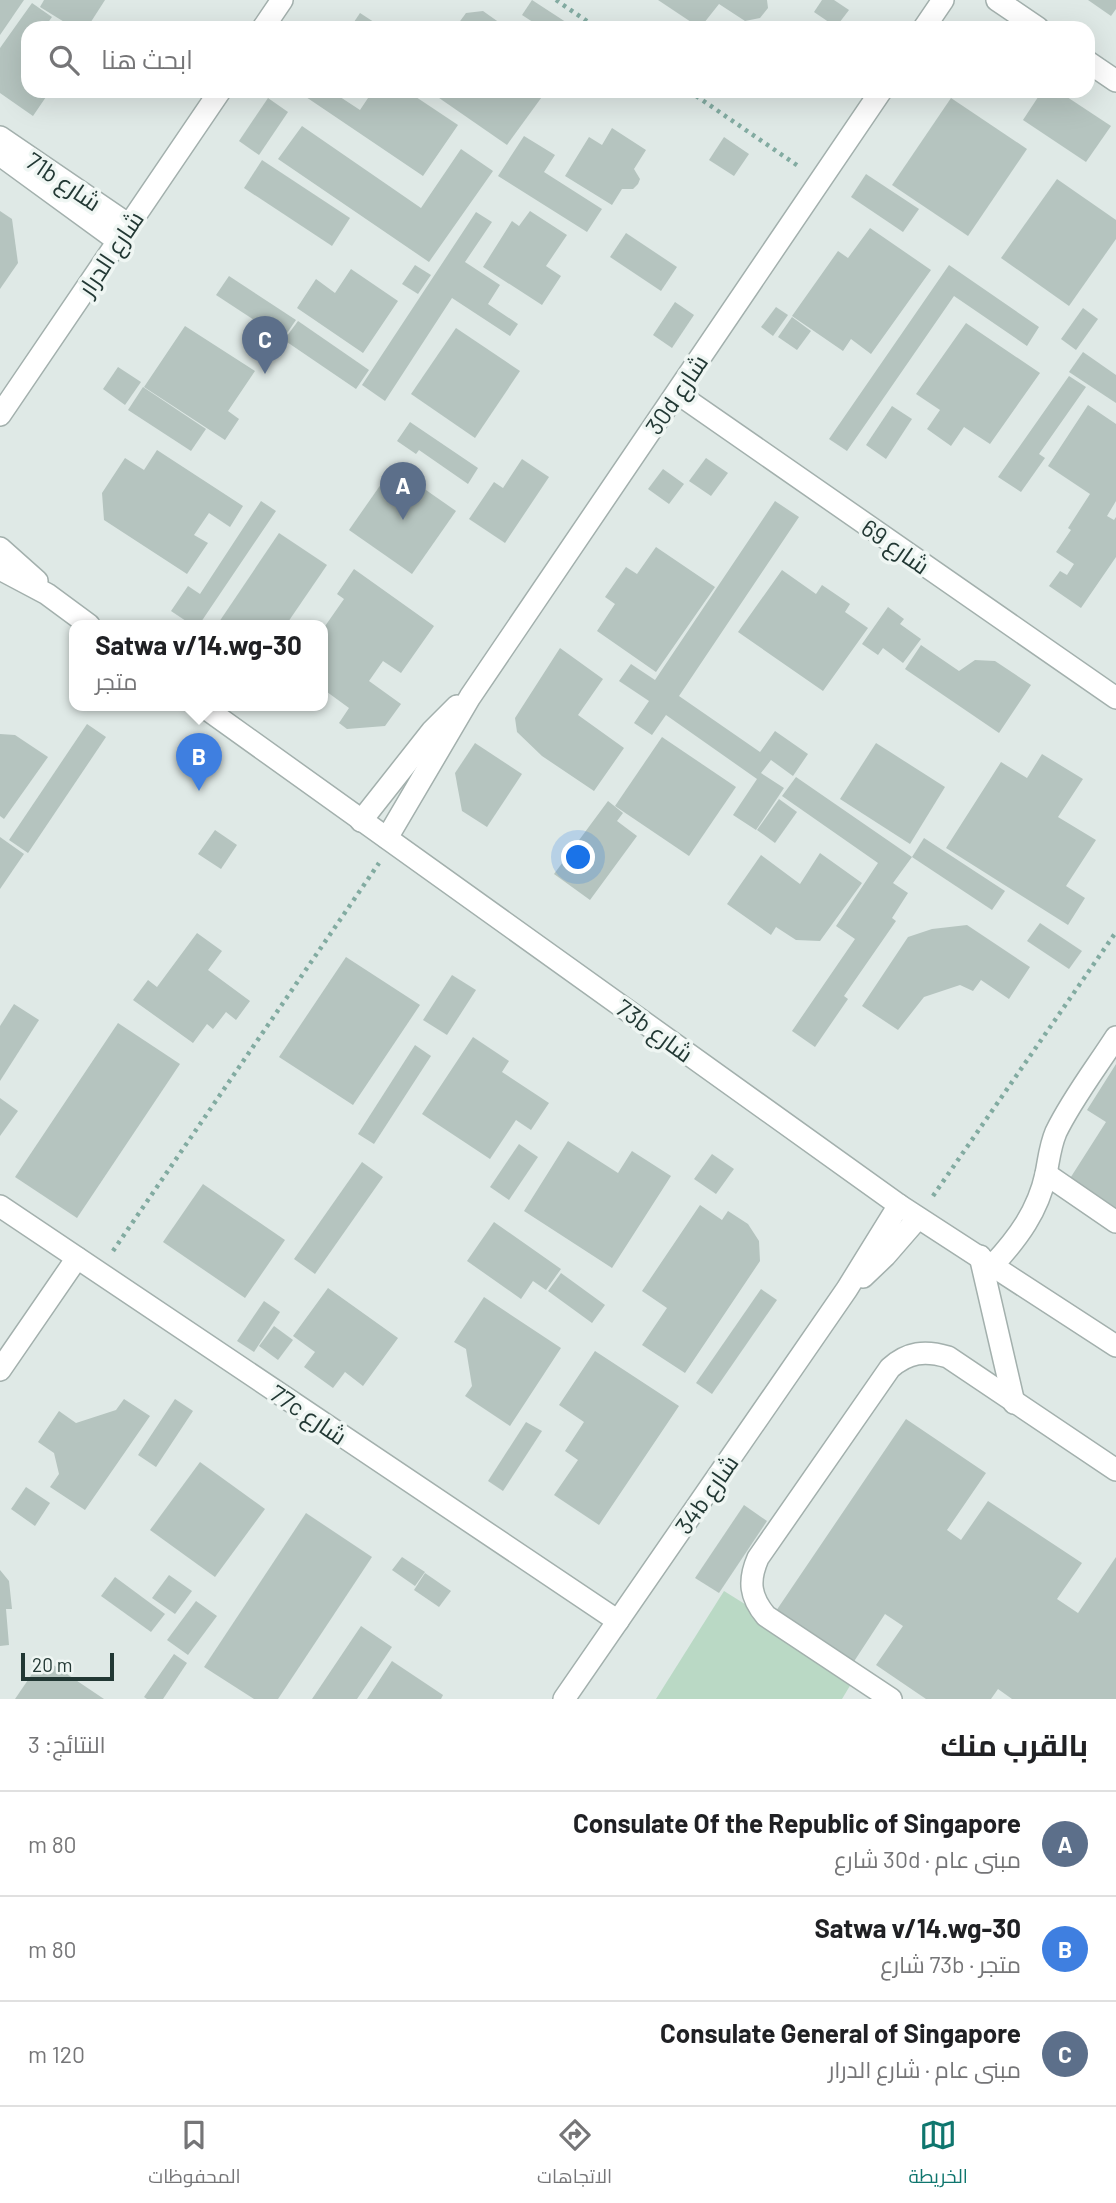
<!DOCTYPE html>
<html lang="ar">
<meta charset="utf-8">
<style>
body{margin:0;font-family:Barlow,Cairo,sans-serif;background:#f2f2f2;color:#202124;direction:rtl}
.scale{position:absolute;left:21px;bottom:18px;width:93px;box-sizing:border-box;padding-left:7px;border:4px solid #223834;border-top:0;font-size:19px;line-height:24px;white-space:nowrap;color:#223834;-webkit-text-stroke:5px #eff6f3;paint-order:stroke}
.you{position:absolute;left:579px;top:858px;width:24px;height:24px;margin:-18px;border:5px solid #fff;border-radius:50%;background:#1a73e8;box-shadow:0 0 0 10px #1a73e833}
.badge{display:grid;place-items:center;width:46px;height:46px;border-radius:50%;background:#0f766e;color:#fff;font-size:23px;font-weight:700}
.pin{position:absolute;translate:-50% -58px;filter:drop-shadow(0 2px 4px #0008)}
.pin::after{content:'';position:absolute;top:37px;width:24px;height:21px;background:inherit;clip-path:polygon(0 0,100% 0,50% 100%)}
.popup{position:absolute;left:69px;top:620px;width:259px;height:91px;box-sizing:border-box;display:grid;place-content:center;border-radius:14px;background:#fff;filter:drop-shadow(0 2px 5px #0005);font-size:23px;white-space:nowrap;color:#757577}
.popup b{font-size:26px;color:#202124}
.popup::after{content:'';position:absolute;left:50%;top:100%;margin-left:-14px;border:14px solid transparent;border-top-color:#fff}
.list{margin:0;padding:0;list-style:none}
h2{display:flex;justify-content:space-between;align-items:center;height:91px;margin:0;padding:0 28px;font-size:30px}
h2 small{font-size:23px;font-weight:400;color:#757577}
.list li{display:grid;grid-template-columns:46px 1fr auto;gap:21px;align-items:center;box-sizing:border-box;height:105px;padding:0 28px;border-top:2px solid #e0e0e0}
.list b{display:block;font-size:26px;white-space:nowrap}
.list p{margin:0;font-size:23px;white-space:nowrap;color:#757577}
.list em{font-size:23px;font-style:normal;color:#757577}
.icon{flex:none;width:38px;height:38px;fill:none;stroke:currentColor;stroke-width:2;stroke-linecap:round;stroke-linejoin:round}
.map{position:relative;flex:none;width:1116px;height:1699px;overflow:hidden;direction:ltr}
.search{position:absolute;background:#fff;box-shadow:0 7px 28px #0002;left:21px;right:21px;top:21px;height:77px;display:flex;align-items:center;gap:18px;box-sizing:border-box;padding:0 24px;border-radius:21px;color:#757577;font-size:26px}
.sheet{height:406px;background:#fff}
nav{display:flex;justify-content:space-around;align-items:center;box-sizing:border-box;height:98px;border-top:2px solid #e0e0e0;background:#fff;font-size:19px;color:#757577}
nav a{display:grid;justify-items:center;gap:4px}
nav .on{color:#0f766e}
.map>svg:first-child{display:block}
</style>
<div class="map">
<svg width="1116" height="1699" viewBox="0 0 1116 1699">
<rect width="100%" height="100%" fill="#dfe9e6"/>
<polygon fill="#bad9c5" points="724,1591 857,1674 842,1699 656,1699"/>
<g fill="#b5c4bf">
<polygon points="0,0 24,0 0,35"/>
<polygon points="44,0 105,0 87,28 74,28 40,7"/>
<polygon points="532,0 575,28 542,28 522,15"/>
<polygon points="658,0 767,0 768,8 760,18 745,21 719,4 700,28"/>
<polygon points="822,0 834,0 849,10 836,27 814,12"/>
<polygon points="1088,0 1116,0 1116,9 1111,16"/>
<polygon points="32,3 52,17 44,28 28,28 28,51 22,59 28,63 28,91 50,91 33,116 0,93 0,48"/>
<polygon points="483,11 507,28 455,28 466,13"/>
<polygon points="360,13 383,28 350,28"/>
<polygon points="310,91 331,91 360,110 370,95 365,91 407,91 458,125 423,176 306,97"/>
<polygon points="429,91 543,91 544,94 507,145"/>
<polygon points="1042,91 1058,91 1111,126 1086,162 1023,120"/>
<polygon points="268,98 288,112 259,155 239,141"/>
<polygon points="951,98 1027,149 968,236 892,185"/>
<polygon points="302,126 421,208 461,149 493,171 429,262 278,159"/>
<polygon points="612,128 646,150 634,169 640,179 638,184 633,189 622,189 612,205 565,176 589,137 602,145"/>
<polygon points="524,136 555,155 544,172 602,209 587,232 498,176"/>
<polygon points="724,137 749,154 734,176 709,160"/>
<polygon points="262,160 350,218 332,246 244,188"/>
<polygon points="866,174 919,209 903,232 851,197"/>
<polygon points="1057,179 1116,220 1116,239 1069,306 1001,258"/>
<polygon points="0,211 12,219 18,263 0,289"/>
<polygon points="530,211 567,235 546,266 561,276 542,305 483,267 512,221 519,226"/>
<polygon points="476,212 492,222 465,262 500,285 488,304 518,324 510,336 452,298 385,401 362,385"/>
<polygon points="870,228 931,270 871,354 851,339 843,351 792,316 838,251 848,258"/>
<polygon points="626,233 677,267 661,291 610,257"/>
<polygon points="415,265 431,275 418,294 402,284"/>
<polygon points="949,265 1039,327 1027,346 954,296 847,451 829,439"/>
<polygon points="351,269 398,301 363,353 297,308 316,279 335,293"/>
<polygon points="229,276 296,320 283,339 216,295"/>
<polygon points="675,302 694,315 672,348 653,335"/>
<polygon points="776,307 788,315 773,336 761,327"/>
<polygon points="1083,308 1098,319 1076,350 1061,339"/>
<polygon points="792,317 811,331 797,350 778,337"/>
<polygon points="298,321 369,370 356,389 284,340"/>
<polygon points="966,323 1040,373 990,444 964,427 951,446 927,429 940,410 916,394"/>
<polygon points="185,326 255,371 228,411 239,419 225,440 144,387"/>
<polygon points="456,328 520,371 475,438 411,394"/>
<polygon points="1083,352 1116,375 1116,403 1069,372"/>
<polygon points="118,367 141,382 125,405 103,389"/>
<polygon points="1069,376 1086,387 1039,454 1045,458 1021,492 998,477"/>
<polygon points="143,387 206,429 191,451 128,410"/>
<polygon points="1088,405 1116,424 1116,501 1107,516 1114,520 1116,517 1116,557 1081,608 1049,586 1060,571 1067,575 1074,564 1056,552 1071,530 1068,528 1090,494 1048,466"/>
<polygon points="892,406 912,419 886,459 866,445"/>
<polygon points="410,422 478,468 468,484 419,450 416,454 397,441"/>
<polygon points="157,450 243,506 230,527 209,513 194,535 208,543 187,574 104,520 102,493 125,458 144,470"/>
<polygon points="706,458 728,473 711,496 689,481"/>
<polygon points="522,459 549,477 505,543 469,519 494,482 503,488"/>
<polygon points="393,467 456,511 412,574 349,530"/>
<polygon points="663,469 684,484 669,504 648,489"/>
<polygon points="261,501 276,511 199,625 192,625 171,611 188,586 200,594"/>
<polygon points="775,501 799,517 679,696 760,752 775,731 808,754 793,776 771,760 761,773 784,788 756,830 733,815 757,779 666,715 652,735 634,723 649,701 619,681 631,664 655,680"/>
<polygon points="279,533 327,565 286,625 217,625"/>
<polygon points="656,547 715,587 656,672 597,631 615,604 605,597 626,567 637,574"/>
<polygon points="354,569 434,626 401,673 383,661 369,681 401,704 385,726 347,729 339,723 349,708 323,689 323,629 344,599 337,594"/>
<polygon points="782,570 816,594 822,585 850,604 845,612 868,628 823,691 738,632"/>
<polygon points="888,607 904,619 900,624 921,639 903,663 883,648 878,655 862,644"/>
<polygon points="921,645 959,671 975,660 995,661 1031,685 999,733 905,669"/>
<polygon points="560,648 603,679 578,715 624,748 594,791 542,756 517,732 515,718"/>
<polygon points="87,724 106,737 28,853 9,840"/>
<polygon points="0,734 15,735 48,757 4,819 0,816"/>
<polygon points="662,737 736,787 689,856 615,806"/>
<polygon points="475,743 522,774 487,827 462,811 455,773"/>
<polygon points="876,743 945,787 910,844 840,799"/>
<polygon points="1042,754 1083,779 1058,817 1096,840 1066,886 1085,898 1068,925 946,848 1001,762 1027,778"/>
<polygon points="796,777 912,857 893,883 908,893 892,918 896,921 844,996 848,999 815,1047 792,1031 855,939 836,926 878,863 782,796"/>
<polygon points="779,799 797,812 775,843 757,830"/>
<polygon points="608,801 623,813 617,821 637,836 590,900 554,874"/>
<polygon points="215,830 237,845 221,869 198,854"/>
<polygon points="0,837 24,854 0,889"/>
<polygon points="924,838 1005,891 992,910 912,857"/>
<polygon points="820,853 862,883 820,941 796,940 776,927 771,935 727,904 761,855 800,884"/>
<polygon points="1040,923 1082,951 1069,969 1027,941"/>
<polygon points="967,925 1030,967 1009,999 981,980 973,991 960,985 924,997 898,1030 862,1006 908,937 932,929"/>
<polygon points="197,933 222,951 208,970 250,1001 236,1020 226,1012 213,1029 207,1024 193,1043 133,1000 148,980 157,987"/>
<polygon points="346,957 420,1005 353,1105 279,1057"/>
<polygon points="452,975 476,990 447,1035 423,1020"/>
<polygon points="14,1004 39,1020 0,1081 0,1026"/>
<polygon points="118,1023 180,1064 77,1218 15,1177"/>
<polygon points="473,1037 509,1061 502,1072 549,1103 531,1130 516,1120 490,1159 422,1114"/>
<polygon points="415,1045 431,1056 374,1144 358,1134"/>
<polygon points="1116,1064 1116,1210 1069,1180 1106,1122 1087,1110"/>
<polygon points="0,1098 18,1111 0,1136"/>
<polygon points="568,1141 618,1173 632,1151 671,1176 612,1268 524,1211"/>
<polygon points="519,1144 538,1157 509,1200 490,1187"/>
<polygon points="712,1154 734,1169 716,1194 694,1179"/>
<polygon points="362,1162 383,1177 315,1274 294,1259"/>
<polygon points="203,1184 285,1240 245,1298 163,1242"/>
<polygon points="700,1205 722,1220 728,1211 748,1224 759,1241 760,1261 685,1373 642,1345 667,1308 642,1291"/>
<polygon points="494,1222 561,1269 546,1290 533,1281 521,1299 467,1261"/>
<polygon points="561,1273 605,1305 592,1323 548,1291"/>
<polygon points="328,1288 398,1338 363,1386 345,1372 333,1388 304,1367 315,1352 293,1336"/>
<polygon points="761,1289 777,1300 712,1394 696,1383"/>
<polygon points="484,1297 561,1348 510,1426 465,1396 472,1386 466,1349 454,1342"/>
<polygon points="264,1301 280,1312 254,1352 237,1341"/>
<polygon points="274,1326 293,1340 278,1360 259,1346"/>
<polygon points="595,1351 679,1406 599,1525 554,1495 578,1460 565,1451 584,1422 559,1405"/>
<polygon points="124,1399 150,1416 85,1510 50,1487 59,1474 54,1453 38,1442 59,1411 76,1423 116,1410"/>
<polygon points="175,1399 193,1411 156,1467 138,1455"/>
<polygon points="906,1419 986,1473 947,1530 961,1540 988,1501 1082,1563 1057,1599 1078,1613 1116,1557 1116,1699 1012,1699 998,1689 991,1699 926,1699 876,1665 903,1626 885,1614 853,1663 776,1611"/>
<polygon points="526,1422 542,1431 503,1491 488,1481"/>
<polygon points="200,1462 265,1509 215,1577 150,1530"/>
<polygon points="26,1487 50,1503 35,1526 11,1509"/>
<polygon points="744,1505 767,1521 719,1593 695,1578"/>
<polygon points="306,1513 372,1557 278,1699 254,1699 204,1667"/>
<polygon points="402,1557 425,1572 415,1586 392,1570"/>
<polygon points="0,1570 9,1581 12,1609 6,1609 9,1645 0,1646"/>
<polygon points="425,1573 451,1591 439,1607 414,1590"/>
<polygon points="169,1575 192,1591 175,1614 152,1598"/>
<polygon points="115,1577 165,1614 151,1632 101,1596"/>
<polygon points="196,1601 217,1616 188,1655 167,1640"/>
<polygon points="361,1626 392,1647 357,1699 312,1699"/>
<polygon points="174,1654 187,1663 163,1699 147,1699 144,1697"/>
<polygon points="43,1658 104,1699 15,1699"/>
<polygon points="392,1661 443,1695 441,1699 367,1699"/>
</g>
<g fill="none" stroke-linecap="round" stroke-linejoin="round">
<g stroke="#a3b0ad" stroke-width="24">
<g id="minor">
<polyline points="997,0 1038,28"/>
<polyline points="263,28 282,0"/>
<polyline points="924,28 943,0"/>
<polyline points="1088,62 1116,81"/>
<polyline points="0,137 129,225"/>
<polyline points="0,155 118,241"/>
<polyline points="677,393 1116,698"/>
<polyline points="0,415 220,91"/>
<polyline points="0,548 37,581"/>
<polyline points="0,569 47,594 89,625"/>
<polyline points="201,705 899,1205 1116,1346"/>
<polyline points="361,821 432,731 457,706"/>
<polyline points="387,838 470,697 881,91"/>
<polyline points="1046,1174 1116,1222"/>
<polyline points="0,1206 618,1621"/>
<polyline points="980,1256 1014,1403"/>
<path d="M993 1265C1018 1238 1038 1211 1046 1174 1049 1159 1050 1146 1056 1132 1072 1099 1096 1068 1116 1037"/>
<polyline points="863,1277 885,1256 918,1218"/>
<polyline points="0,1370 77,1258"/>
<polyline points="564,1699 847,1289 899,1205"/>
<path d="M891 1699 766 1616C750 1597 748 1581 758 1558L890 1368C908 1352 925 1350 948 1357L1116 1470"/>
</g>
</g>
<g stroke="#82aba1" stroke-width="4.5" stroke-dasharray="3.5 5" stroke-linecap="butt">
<polyline points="556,0 597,28"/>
<polyline points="689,91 801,168"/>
<polyline points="933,1196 1116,932"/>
<polyline points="113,1251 379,863"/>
</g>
<use href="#minor" stroke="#fff" stroke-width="21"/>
</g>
<g text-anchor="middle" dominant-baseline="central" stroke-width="7" stroke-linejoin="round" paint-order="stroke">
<g font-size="24" fill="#223834" stroke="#eff6f3">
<text transform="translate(64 181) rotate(34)">71b شارع</text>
<text transform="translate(110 253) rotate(-56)">شارع الدرار</text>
<text transform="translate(676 394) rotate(-56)">30d شارع</text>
<text transform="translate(896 546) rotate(35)">شارع 69</text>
<text transform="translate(655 1030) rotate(36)">73b شارع</text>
<text transform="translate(309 1414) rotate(34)">77c شارع</text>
<text transform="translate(706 1494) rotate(-55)">34b شارع</text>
</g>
</g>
</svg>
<div class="scale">20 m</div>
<div class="you"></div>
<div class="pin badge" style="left:403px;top:520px;background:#5c6f8a">A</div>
<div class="pin badge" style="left:199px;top:791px;background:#3f7fe0">B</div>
<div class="popup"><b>Satwa v/14.wg-30</b>متجر</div>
<div class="pin badge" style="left:265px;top:374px;background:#5c6f8a">C</div>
<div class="search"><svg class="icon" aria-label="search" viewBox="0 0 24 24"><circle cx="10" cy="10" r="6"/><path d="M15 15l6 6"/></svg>ابحث هنا</div>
</div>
<section class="sheet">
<h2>بالقرب منك<small>النتائج: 3</small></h2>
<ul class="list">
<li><span class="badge" style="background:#5c6f8a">A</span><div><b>Consulate Of the Republic of Singapore</b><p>مبنى عام · 30d شارع</p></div><em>80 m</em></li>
<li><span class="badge" style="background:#3f7fe0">B</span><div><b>Satwa v/14.wg-30</b><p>متجر · 73b شارع</p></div><em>80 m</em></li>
<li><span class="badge" style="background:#5c6f8a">C</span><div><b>Consulate General of Singapore</b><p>مبنى عام · شارع الدرار</p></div><em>120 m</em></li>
</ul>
</section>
<nav>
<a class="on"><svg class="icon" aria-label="map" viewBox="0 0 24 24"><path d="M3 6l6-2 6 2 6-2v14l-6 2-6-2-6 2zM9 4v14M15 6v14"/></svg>الخريطة</a>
<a><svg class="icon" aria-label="directions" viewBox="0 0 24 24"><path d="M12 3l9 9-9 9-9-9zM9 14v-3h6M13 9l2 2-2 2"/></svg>الاتجاهات</a>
<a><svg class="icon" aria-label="saved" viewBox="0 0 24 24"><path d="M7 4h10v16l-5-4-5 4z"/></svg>المحفوظات</a>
</nav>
